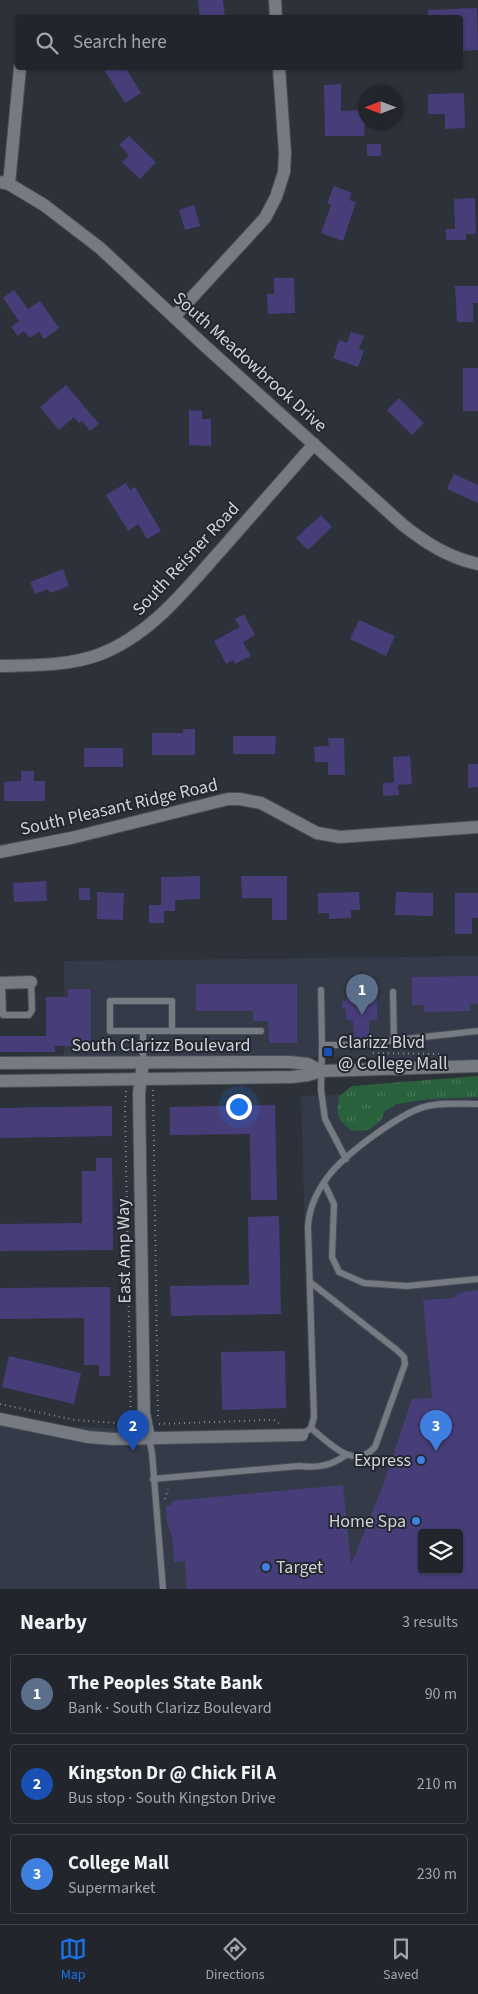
<!DOCTYPE html>
<meta charset="utf-8">
<style>
body{margin:0;font-family:"Source Sans 3",sans-serif;background:#2e3137;color:#f1f3f6}
.controls{position:absolute;right:15px;bottom:15px;display:grid;overflow:hidden;border-radius:5px;box-shadow:0 1px 4px #0004}
.controls button{width:45px;height:45px;display:grid;place-items:center;padding:0;border:0;border-bottom:1px solid #3f4247;background:#22252b;color:#f1f3f6;font:25px sans-serif}
.compass{position:absolute;left:358px;top:85px;width:45px;height:45px;border-radius:50%;background:#22252b;box-shadow:0 1px 4px #0004;rotate:270deg}
.you{position:absolute;left:238px;top:1106px;width:18px;height:18px;margin:-12px;border:4px solid #fff;border-radius:50%;background:#1a73e8;box-shadow:0 0 0 8px #1a73e833}
.badge{display:grid;place-items:center;width:32px;height:32px;border-radius:50%;background:#1a73e8;color:#fff;font-size:16px;font-weight:700}
.pin{position:absolute;translate:-50% -41px;filter:drop-shadow(0 1px 2px #0008)}
.pin::after{content:'';position:absolute;top:26px;width:18px;height:15px;background:inherit;clip-path:polygon(0 0,100% 0,50% 100%)}
.list{margin:0;padding:0;list-style:none}
h2{display:flex;justify-content:space-between;align-items:center;height:65px;margin:0;padding:0 20px;font-size:21px}
h2 small{font-size:16px;font-weight:400;color:#a2a5a9}
.list li{display:grid;grid-template-columns:32px 1fr auto;gap:15px;align-items:center;box-sizing:border-box;height:80px;margin:0 10px 10px;padding:0 10px;border:1px solid #3f4247;border-radius:5px}
.list b{display:block;font-size:19px;white-space:nowrap}
.list p{margin:0;font-size:16px;white-space:nowrap;color:#a2a5a9}
.list em{font-size:16px;font-style:normal;color:#a2a5a9}
.icon{flex:none;width:28px;height:28px;fill:none;stroke:currentColor;stroke-width:2;stroke-linecap:round;stroke-linejoin:round}
.map{position:relative;flex:none;width:478px;height:1589px;overflow:hidden}
.search{position:absolute;background:#22252b;box-shadow:0 1px 4px #0004;left:15px;right:15px;top:15px;height:55px;display:flex;align-items:center;gap:12px;box-sizing:border-box;padding:0 18px;border-radius:5px;color:#a2a5a9;font-size:19px}
.sheet{height:335px;background:#22252b}
nav{display:flex;justify-content:space-around;align-items:center;box-sizing:border-box;height:70px;border-top:1px solid #3f4247;background:#22252b;font-size:14px;color:#a2a5a9}
nav a{display:grid;justify-items:center;gap:2px}
nav .on{color:#1a73e8}
.map>svg:first-child{display:block}
</style>
<div class="map">
<svg width="478" height="1589" viewBox="0 0 478 1589">
<defs>
<pattern id="grass-tufts" width="24" height="20" patternUnits="userSpaceOnUse" patternTransform="scale(1.25)"><rect width="24" height="20" fill="#29613c"/><path d="M3 7l-1-3M5 7V3M7 7l1-3M15 17l-1-3M17 17v-4M19 17l1-3" fill="none" stroke="#477757"/></pattern>
</defs>
<rect width="100%" height="100%" fill="#2d3139"/>
<g fill="#343a48" fill-rule="evenodd">
<polygon points="478,956 478,1061 316,1057 64,1059 64,961"/>
<path d="M478 1089V1589H0V1422L311 1439 301 1096ZM422 1533H459V1570H422Z"/>
</g>
<path fill="url(#grass-tufts)" d="M478 1076V1097L429 1099 397 1104 385 1111 381 1120 369 1130 352 1131C337 1119 336 1115 339 1096L352 1086Z"/>
<g fill="#473e79" fill-rule="evenodd">
<polygon points="198,0 223,0 225,18 200,18"/>
<polygon points="477,8 478,50 460,51 460,18 428,18 428,10"/>
<polygon points="103,68 126,68 141,93 125,103"/>
<polygon points="341,84 341,111 366,110 364,136 325,136 324,85"/>
<polygon points="464,93 465,128 445,129 445,114 428,114 428,94"/>
<polygon points="129,136 156,162 140,179 122,162 129,155 119,145"/>
<rect x="367" y="144" width="14" height="12"/>
<polygon points="334,186 352,193 349,200 356,202 343,241 321,233 331,205 327,203"/>
<polygon points="475,198 476,234 466,234 466,240 446,240 446,229 455,229 454,199"/>
<polygon points="194,205 200,226 185,230 179,210"/>
<polygon points="274,278 294,278 295,313 268,314 267,294 274,294"/>
<polygon points="455,286 478,286 478,303 473,303 473,322 457,322"/>
<polygon points="14,290 28,309 40,301 59,328 44,339 39,332 30,338 24,331 18,336 11,327 19,321 3,298"/>
<polygon points="351,332 364,336 359,349 364,351 358,367 333,358 339,340 347,343"/>
<rect x="463" y="368" width="15" height="43"/>
<polygon points="66,385 99,424 90,431 82,421 79,423 74,417 59,430 40,407"/>
<polygon points="399,398 424,423 412,435 387,410"/>
<polygon points="189,410 202,411 202,419 211,419 211,446 189,445"/>
<polygon points="454,474 478,485 478,503 447,489"/>
<polygon points="126,483 130,490 135,487 161,531 147,539 138,524 128,531 106,495"/>
<polygon points="321,515 332,527 308,550 296,538"/>
<polygon points="63,569 69,586 50,593 48,589 35,594 30,582"/>
<polygon points="244,614 255,635 243,642 251,656 235,664 233,660 226,664 214,641 240,627 235,619"/>
<polygon points="359,620 395,636 386,656 350,639"/>
<polygon points="183,729 195,729 195,755 152,755 152,733 183,733"/>
<polygon points="233,736 276,736 275,754 233,754"/>
<polygon points="328,738 344,738 345,775 328,775 328,762 315,762 314,747 329,746"/>
<rect x="84" y="748" width="39" height="19"/>
<polygon points="410,756 412,784 398,785 399,795 383,796 383,783 394,782 393,757"/>
<polygon points="468,764 478,764 478,787 468,788"/>
<polygon points="21,771 34,771 34,781 45,781 45,801 4,801 4,782 21,781"/>
<polygon points="200,876 200,899 175,900 175,911 164,911 164,923 149,923 149,905 161,905 161,877"/>
<polygon points="241,876 287,876 287,920 272,920 272,898 242,898"/>
<polygon points="46,881 47,901 14,902 13,883"/>
<rect x="79" y="888" width="11" height="12"/>
<polygon points="97,892 124,893 123,920 97,919"/>
<polygon points="359,892 360,910 351,910 351,918 329,919 329,913 318,913 318,893"/>
<polygon points="396,892 433,893 433,916 395,915"/>
<polygon points="455,893 478,893 478,918 472,918 472,934 455,934"/>
<polygon points="478,976 478,1004 470,1004 470,1011 424,1012 424,1005 412,1005 412,977"/>
<polygon points="196,984 297,984 297,1043 269,1043 268,1021 253,1021 253,1011 196,1011"/>
<polygon points="68,989 91,989 91,1046 55,1046 55,1052 0,1052 0,1036 46,1036 46,997 68,997"/>
<polygon points="377,993 377,1020 369,1020 369,1038 354,1039 353,1020 346,1020 346,1009 342,1009 342,1001 346,1001 346,994"/>
<polygon points="275,1105 277,1200 251,1200 250,1134 170,1135 170,1107"/>
<polygon points="112,1106 112,1136 0,1138 0,1108"/>
<polygon points="96,1158 112,1158 113,1250 0,1251 0,1224 82,1223 82,1171 96,1171"/>
<polygon points="279,1216 281,1314 171,1316 170,1286 249,1285 248,1217"/>
<polygon points="110,1287 110,1376 99,1376 99,1365 84,1365 84,1318 0,1319 0,1288"/>
<path d="M478 1290V1589H187L185 1561 174 1562 172 1536 167 1522 166 1506 172 1505 171 1501 343 1485 351 1565 382 1488 412 1399 432 1398 423 1300 454 1298 458 1293ZM422 1533H459V1570H422Z"/>
<polygon points="285,1351 286,1408 222,1410 221,1352"/>
<polygon points="9,1356 81,1373 74,1404 2,1387"/>
</g>
<g fill="none" stroke-linecap="round" stroke-linejoin="round">
<g stroke="#494d54" stroke-width="8">
<g id="service">
<polyline points="2,983 3,1015 29,1015 32,1010 31,982"/>
<polyline points="321,990 322,1045"/>
<polyline points="393,992 394,1040"/>
<polyline points="143,1031 172,1031 172,1001 110,1001 110,1031 143,1031 143,1062"/>
<polyline points="172,1031 261,1031"/>
<polyline points="346,1159 325,1119 321,1090 322,1045 351,1045 478,1031"/>
<polyline points="324,1183 334,1204 332,1257 339,1272 364,1283 407,1286 478,1279"/>
<path d="M310 1282 398 1351 404 1357 405 1364 375 1447C354 1471 329 1443 311 1428"/>
<path d="M302 1435 311 1428 314 1417 308 1227C309 1207 318 1189 330 1174 346 1154 399 1114 424 1107 440 1102 461 1104 478 1104"/>
<polyline points="149,1438 152,1453 163,1589"/>
<path d="M153 1479 299 1466C317 1468 331 1466 346 1455"/>
</g>
</g>
<g stroke="#494d54" stroke-width="14">
<g id="minor">
<polyline points="275,0 276,18"/>
<path d="M0 182 9 184 44 205 100 248 205 346 403 525C426 543 449 558 478 564"/>
<polyline points="9,184 20,68"/>
<polyline points="174,317 265,218 276,197 284,172 285,153 279,68"/>
<path d="M0 666C33 665 67 666 98 655 150 636 185 590 221 550 252 515 283 479 314 444"/>
<polyline points="0,852 71,838 228,799 240,799 261,803 317,833 340,837 478,827"/>
<polyline points="0,983 31,982"/>
<polyline points="143,1062 139,1093 144,1413 149,1438"/>
<polyline points="0,1419 88,1437 113,1439 302,1435"/>
</g>
</g>
<g stroke="#494d54" stroke-width="14">
<g id="tertiary">
<polyline points="0,1063 290,1062 308,1064 321,1071"/>
<polyline points="0,1081 292,1077 308,1075 321,1071 478,1066"/>
</g>
</g>
<g stroke="#868a90" stroke-width="2" stroke-dasharray="1 4" stroke-linecap="butt">
<polyline points="373,1053 441,1054"/>
<polyline points="153,1090 158,1418"/>
<polyline points="126,1091 125,1106 131,1426"/>
<polyline points="0,1404 75,1420 131,1424"/>
<polyline points="159,1424 269,1420 274,1420 280,1424"/>
<polyline points="165,1499 168,1489"/>
</g>
<use href="#service" stroke="#757a83" stroke-width="6"/>
<use href="#minor" stroke="#757a83" stroke-width="12"/>
<use href="#tertiary" stroke="#757a83" stroke-width="12"/>
</g>
<rect fill="#1a4fb4" stroke="#23272f" stroke-width="2" x="323" y="1047" width="10" height="10" rx="2.5"/>
<g fill="#3f7fe0" stroke="#23272f" stroke-width="2">
<circle cx="421" cy="1460" r="5"/>
<circle cx="416" cy="1521" r="5"/>
<circle cx="266" cy="1567" r="5"/>
</g>
<g text-anchor="middle" dominant-baseline="central" stroke-width="4" stroke-linejoin="round" paint-order="stroke">
<g font-size="18" fill="#d0d3d8" stroke="#23272f">
<text transform="translate(250 362) rotate(42)">South Meadowbrook Drive</text>
<text transform="translate(186 559) rotate(-47)">South Reisner Road</text>
<text transform="translate(119 807) rotate(-13)">South Pleasant Ridge Road</text>
<text x="161" y="1045">South Clarizz Boulevard</text>
<text transform="translate(124 1251) rotate(-91)">East Amp Way</text>
</g>
<g font-size="18" fill="#d0d3d8" stroke="#23272f" text-anchor="start">
<text x="338" y="1042">Clarizz Blvd<tspan x="338" dy="21">@ College Mall</tspan></text>
<text x="411" y="1460" text-anchor="end">Express</text>
<text x="406" y="1521" text-anchor="end">Home Spa</text>
<text x="276" y="1567">Target</text>
</g>
</g>
</svg>
<div class="controls">
<button><svg class="icon" aria-label="layers" viewBox="0 0 24 24"><path d="M12 4l9 5-9 5-9-5zM3 14l9 5 9-5"/></svg></button>
</div>
<svg class="compass" viewBox="-18 -18 36 36"><path d="M0-13l5 13h-10z" fill="#e53935"/><path d="M0 13l5-13h-10z" fill="#a2a5a9"/></svg>
<div class="you"></div>
<div class="pin badge" style="left:362px;top:1015px;background:#5c6f8a">1</div>
<div class="pin badge" style="left:133px;top:1451px;background:#1a4fb4">2</div>
<div class="pin badge" style="left:436px;top:1451px;background:#3f7fe0">3</div>
<div class="search"><svg class="icon" aria-label="search" viewBox="0 0 24 24"><circle cx="10" cy="10" r="6"/><path d="M15 15l6 6"/></svg>Search here</div>
</div>
<section class="sheet">
<h2>Nearby<small>3 results</small></h2>
<ul class="list">
<li><span class="badge" style="background:#5c6f8a">1</span><div><b>The Peoples State Bank</b><p>Bank · South Clarizz Boulevard</p></div><em>90 m</em></li>
<li><span class="badge" style="background:#1a4fb4">2</span><div><b>Kingston Dr @ Chick Fil A</b><p>Bus stop · South Kingston Drive</p></div><em>210 m</em></li>
<li><span class="badge" style="background:#3f7fe0">3</span><div><b>College Mall</b><p>Supermarket</p></div><em>230 m</em></li>
</ul>
</section>
<nav>
<a class="on"><svg class="icon" aria-label="map" viewBox="0 0 24 24"><path d="M3 6l6-2 6 2 6-2v14l-6 2-6-2-6 2zM9 4v14M15 6v14"/></svg>Map</a>
<a><svg class="icon" aria-label="directions" viewBox="0 0 24 24"><path d="M12 3l9 9-9 9-9-9zM9 14v-3h6M13 9l2 2-2 2"/></svg>Directions</a>
<a><svg class="icon" aria-label="saved" viewBox="0 0 24 24"><path d="M7 4h10v16l-5-4-5 4z"/></svg>Saved</a>
</nav>
